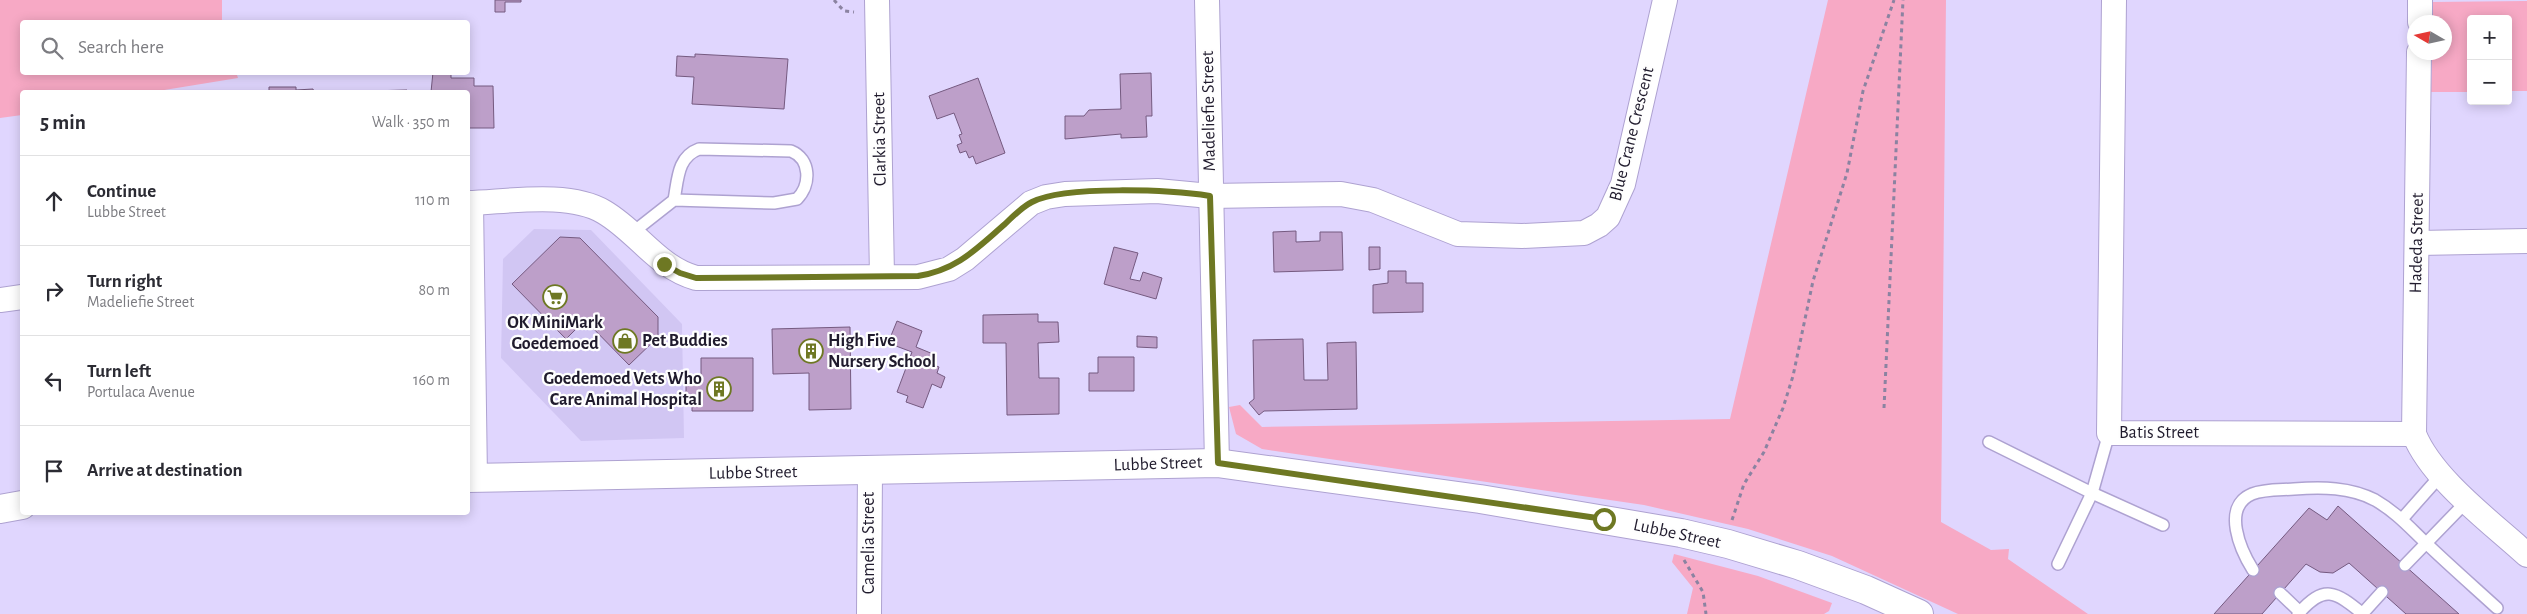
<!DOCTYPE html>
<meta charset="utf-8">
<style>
body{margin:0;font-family:"Alegreya Sans",sans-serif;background:#f2f2f3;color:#2b2b33}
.controls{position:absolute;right:15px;top:15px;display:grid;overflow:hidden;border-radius:5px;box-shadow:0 2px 12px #0003}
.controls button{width:45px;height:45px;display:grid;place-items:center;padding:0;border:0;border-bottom:1px solid #e1e1e2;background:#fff;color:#2b2b33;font:25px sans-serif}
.compass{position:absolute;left:2407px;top:15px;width:45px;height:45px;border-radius:50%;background:#fff;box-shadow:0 2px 12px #0003;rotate:279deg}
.stop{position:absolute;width:15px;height:15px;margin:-11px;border:4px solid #6e7823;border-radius:50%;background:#fff}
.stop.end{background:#6e7823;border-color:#fff;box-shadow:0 1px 5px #0008}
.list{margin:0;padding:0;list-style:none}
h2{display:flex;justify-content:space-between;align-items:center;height:65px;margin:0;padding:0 20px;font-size:21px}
h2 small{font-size:16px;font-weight:400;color:#7c7c81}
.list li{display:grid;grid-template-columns:32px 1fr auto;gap:15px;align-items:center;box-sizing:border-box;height:90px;padding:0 20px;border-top:1px solid #e1e1e2}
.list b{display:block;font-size:19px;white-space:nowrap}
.list p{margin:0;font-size:16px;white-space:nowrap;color:#7c7c81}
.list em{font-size:16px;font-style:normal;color:#7c7c81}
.icon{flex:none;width:28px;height:28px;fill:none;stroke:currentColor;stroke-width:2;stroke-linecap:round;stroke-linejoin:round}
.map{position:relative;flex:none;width:2527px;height:614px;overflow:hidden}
.search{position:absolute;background:#fff;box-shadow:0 2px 12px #0003;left:20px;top:20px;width:450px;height:55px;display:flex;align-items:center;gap:12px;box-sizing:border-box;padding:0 18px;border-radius:5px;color:#7c7c81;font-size:19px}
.panel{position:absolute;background:#fff;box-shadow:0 2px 12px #0003;left:20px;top:90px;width:450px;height:425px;border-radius:5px}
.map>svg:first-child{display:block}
</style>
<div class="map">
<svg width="2527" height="614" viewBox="0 0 2527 614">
<rect width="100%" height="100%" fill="#e0d6fe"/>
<polygon fill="#d1c6f3" points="534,229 591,230 682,324 684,438 581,441 501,358 503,259"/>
<g fill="#f7a9c5">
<polygon points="0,0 222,0 222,22 22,22 22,72 236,72 238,78 152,92 22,92 22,115 0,118"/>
<polygon points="1828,0 1946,0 1941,522 1991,550 2009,549 2008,559 2088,614 1958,614 1832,556 1748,529 1644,505 1262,449 1236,434 1229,407 1240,405 1262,427 1730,419"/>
<polygon points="2527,1 2527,91 2508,91 2508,19 2471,19 2471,92 2431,92 2432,53 2444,52 2444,22 2432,22 2432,2"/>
<polygon points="1674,554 1758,576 1832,603 1829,611 1824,614 1687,614 1693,588 1672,562"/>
</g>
<g fill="#bd9fc9" stroke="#755a80">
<polygon points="495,0 521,0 521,2 505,2 505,12 495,12"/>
<polygon points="695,54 788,59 784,109 692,104 694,77 676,76 677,56 695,57"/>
<polygon points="433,72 451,72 451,78 474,78 474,86 493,86 494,128 468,128 468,92 431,92"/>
<polygon points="1151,73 1152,116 1146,116 1147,137 1121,138 1121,134 1065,139 1065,116 1084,116 1089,110 1121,109 1120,74"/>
<polygon points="978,78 1005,153 976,164 973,156 969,158 966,151 960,153 957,145 962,143 959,135 962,134 954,113 937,119 929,96"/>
<polygon points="269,87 296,87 296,90 313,89 314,92 269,92"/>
<polygon points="407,90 407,92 369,92 369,91"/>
<polygon points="1296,231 1296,242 1320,241 1320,232 1342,232 1343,270 1274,272 1273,232"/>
<polygon points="560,237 580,238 658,317 658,337 629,365 585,320 566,339 512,284"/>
<polygon points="1114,247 1138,253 1130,279 1140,281 1143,272 1162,278 1156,299 1104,284"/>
<polygon points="1369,247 1380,247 1380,269 1369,270"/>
<polygon points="1388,271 1406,271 1406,283 1423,283 1423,312 1373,313 1373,285 1388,283"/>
<polygon points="1038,314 1038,322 1058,322 1059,342 1038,343 1039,378 1059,378 1059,414 1007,415 1006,343 983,343 983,315"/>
<polygon points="897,321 922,331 916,347 933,354 929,363 939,367 937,373 945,377 941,388 932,384 923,408 906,402 908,396 897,392 912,352 888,343"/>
<polygon points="850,327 851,409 809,410 809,373 773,374 772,329"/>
<polygon points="1137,336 1157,337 1157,348 1137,347"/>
<polygon points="1303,339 1304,380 1328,380 1327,343 1356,342 1357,409 1264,411 1259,415 1249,403 1254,399 1253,340"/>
<polygon points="1098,357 1134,357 1134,391 1089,391 1089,373 1098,373"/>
<polygon points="701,358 753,358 753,411 692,411 692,396 686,396 686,382 701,382"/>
<polygon points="2338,506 2459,614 2406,614 2349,563 2333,573 2320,572 2306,564 2262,614 2214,614 2309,508 2327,520"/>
</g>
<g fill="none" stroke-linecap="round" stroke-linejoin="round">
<g stroke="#aea2d1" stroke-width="14">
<g id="lane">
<path d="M632 233 674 200 774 203 797 199C811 185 811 159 791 151L699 149C677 157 678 180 674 200"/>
<polyline points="1989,442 2092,493 2163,525"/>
<polyline points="2402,519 2441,475"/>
<polyline points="2058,564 2092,493 2109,433"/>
<polyline points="2405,565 2468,500"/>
<path d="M2253 570C2241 551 2221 507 2252 494 2264 489 2281 490 2294 489 2322 487 2350 487 2375 500 2396 512 2410 528 2427 544 2450 566 2474 587 2497 608"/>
<polyline points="2280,593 2300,612"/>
<polyline points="2363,613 2382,592"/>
<path d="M2298 614C2324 584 2335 591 2363 614"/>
</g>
</g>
<g stroke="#aea2d1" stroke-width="26">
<g id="street">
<polyline points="877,0 882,277"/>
<polyline points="1207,0 1217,463"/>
<polyline points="2114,0 2109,433 2414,434"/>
<polyline points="2420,22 2420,0"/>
<path d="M2419 52 2414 434C2432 479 2491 522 2527 555"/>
<path d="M468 203C507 202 569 191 604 212 638 232 657 267 696 278L918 277 949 269 965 259 1031 203 1046 197 1065 194 1157 191 1210 196 1341 194 1373 200 1458 234 1522 236 1584 233 1599 225 1608 217 1623 184 1665 0"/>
<polyline points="471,203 475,478"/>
<polyline points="2418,243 2527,241"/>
<polyline points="0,300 22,297"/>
<polyline points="869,614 870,471"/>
</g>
</g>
<g stroke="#aea2d1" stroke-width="30">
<g id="secondary">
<polyline points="468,478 1217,463 1480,499 1681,533 1728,544 1798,565 1866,590 1919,614"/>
<polyline points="0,509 22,505"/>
</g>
</g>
<g stroke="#8b83a1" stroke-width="3" stroke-dasharray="4 4" stroke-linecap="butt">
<polyline points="834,0 844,11 854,12"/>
<polyline points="1884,408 1903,0"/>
<polyline points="1732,520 1744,484 1764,452 1783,408 1793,376 1813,281 1847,173 1863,91 1894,0"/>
<polyline points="1684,560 1703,592 1706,614"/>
</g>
<use href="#lane" stroke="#fff" stroke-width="11"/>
<use href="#street" stroke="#fff" stroke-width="24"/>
<use href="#secondary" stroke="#fff" stroke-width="28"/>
</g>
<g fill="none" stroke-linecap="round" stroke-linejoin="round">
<path stroke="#6e7823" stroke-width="6" d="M664 264 680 273 696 278 918 276C957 270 976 249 1005 224 1013 216 1022 207 1032 202 1065 185 1172 190 1210 196L1218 463 1604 519"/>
</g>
<defs>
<g id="supermarket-ring" transform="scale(1.25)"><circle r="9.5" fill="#fefefe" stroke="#6e7823" stroke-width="1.5"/><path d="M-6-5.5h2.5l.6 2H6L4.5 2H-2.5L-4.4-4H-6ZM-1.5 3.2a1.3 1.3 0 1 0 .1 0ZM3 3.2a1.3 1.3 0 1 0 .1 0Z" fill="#6e7823"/></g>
<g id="shop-ring" transform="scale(1.25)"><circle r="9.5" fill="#fefefe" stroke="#6e7823" stroke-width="1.5"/><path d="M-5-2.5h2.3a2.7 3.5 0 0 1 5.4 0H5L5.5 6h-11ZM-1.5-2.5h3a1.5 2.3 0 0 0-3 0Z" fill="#6e7823"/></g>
<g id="building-ring" transform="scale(1.25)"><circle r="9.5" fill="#fefefe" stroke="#6e7823" stroke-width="1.5"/><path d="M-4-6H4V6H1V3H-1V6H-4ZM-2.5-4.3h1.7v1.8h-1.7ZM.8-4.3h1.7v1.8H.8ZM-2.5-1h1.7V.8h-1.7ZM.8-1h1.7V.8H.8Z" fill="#6e7823"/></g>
</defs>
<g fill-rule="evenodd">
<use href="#supermarket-ring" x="555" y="297"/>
<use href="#shop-ring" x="625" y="341"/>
<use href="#building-ring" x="811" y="351"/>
<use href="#building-ring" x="719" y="389"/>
</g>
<g text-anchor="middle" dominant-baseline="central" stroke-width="4.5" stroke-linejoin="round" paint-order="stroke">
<g font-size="18" fill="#201b2d" stroke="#fefefe">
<text transform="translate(1209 111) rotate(-91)">Madeliefie Street</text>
<text transform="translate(1632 134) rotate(-76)">Blue Crane Crescent</text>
<text transform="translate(880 139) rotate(-91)">Clarkia Street</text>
<text transform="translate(2417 243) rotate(-89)">Hadeda Street</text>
<text x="2159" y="433">Batis Street</text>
<text transform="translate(1158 464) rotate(-2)">Lubbe Street</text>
<text transform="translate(753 473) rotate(-1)">Lubbe Street</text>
<text transform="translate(1677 534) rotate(12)">Lubbe Street</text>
<text transform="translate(869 543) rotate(-90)">Camelia Street</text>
</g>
<g font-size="18" font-weight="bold" fill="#201b2d" stroke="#fefefe" text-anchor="start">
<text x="555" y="323" text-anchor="middle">OK MiniMark<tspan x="555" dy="21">Goedemoed</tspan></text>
<text x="642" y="341">Pet Buddies</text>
<text x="828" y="341">High Five<tspan x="828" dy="21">Nursery School</tspan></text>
<text x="702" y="379" text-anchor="end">Goedemoed Vets Who<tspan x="702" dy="21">Care Animal Hospital</tspan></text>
</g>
</g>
</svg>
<div class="controls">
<button>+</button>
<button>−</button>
</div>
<svg class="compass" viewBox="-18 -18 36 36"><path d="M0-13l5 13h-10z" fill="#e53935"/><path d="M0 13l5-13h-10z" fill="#7c7c81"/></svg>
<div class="stop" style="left:1604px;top:519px"></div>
<div class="stop end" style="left:664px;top:264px"></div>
<div class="search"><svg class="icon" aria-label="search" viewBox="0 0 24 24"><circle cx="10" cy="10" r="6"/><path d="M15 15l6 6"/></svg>Search here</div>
<section class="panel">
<h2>5 min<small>Walk · 350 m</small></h2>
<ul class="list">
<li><svg class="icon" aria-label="ahead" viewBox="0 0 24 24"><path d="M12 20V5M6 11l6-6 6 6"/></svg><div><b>Continue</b><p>Lubbe Street</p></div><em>110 m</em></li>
<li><svg class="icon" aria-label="right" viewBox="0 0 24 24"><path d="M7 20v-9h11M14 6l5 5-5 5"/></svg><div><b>Turn right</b><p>Madeliefie Street</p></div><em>80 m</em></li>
<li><svg class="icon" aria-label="left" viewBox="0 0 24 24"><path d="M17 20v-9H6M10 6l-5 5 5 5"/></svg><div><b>Turn left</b><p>Portulaca Avenue</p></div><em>160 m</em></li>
<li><svg class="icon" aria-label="arrive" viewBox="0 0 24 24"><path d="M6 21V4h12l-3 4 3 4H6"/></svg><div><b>Arrive at destination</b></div></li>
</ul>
</section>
</div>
